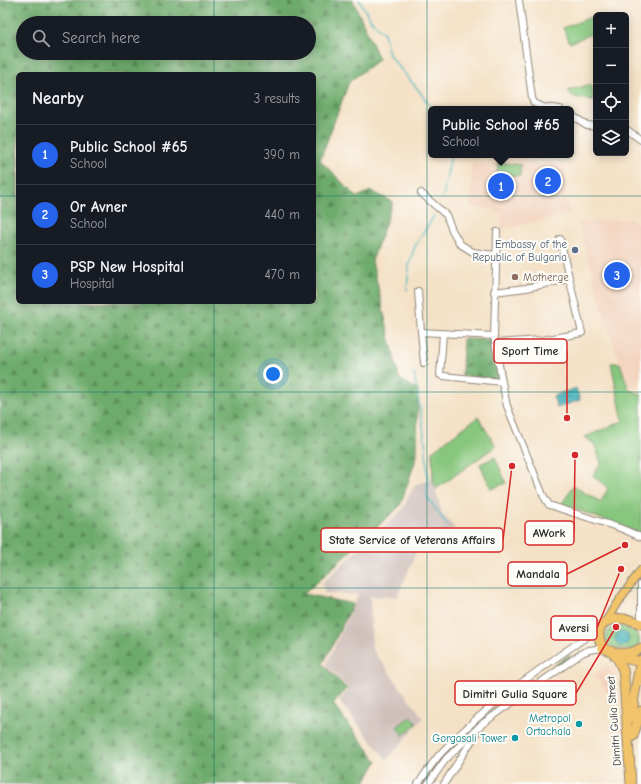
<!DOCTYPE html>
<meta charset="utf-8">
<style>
body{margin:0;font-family:"Comic Neue",sans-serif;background:#242831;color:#f1f3f6}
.controls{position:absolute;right:12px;top:12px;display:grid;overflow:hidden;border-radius:6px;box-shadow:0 2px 10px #0003}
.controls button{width:36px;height:36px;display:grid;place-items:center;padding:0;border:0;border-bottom:1px solid #363941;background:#171b24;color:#f1f3f6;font:20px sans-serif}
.you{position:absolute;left:273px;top:374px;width:14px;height:14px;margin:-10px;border:3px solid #fff;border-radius:50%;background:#1a73e8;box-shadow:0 0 0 6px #1a73e833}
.badge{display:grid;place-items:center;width:26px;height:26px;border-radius:50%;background:#2563eb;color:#fff;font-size:13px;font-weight:700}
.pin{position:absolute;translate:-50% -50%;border:2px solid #fff;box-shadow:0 1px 4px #0006}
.popup{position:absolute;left:428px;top:106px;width:146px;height:52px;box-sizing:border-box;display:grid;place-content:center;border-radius:6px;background:#171b24;filter:drop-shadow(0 1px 3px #0005);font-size:13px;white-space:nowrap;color:#9ea1a6}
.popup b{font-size:15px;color:#f1f3f6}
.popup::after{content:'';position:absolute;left:50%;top:100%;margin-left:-8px;border:8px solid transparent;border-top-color:#171b24}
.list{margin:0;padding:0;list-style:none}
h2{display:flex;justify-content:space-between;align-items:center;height:52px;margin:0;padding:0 16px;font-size:17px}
h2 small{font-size:13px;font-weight:400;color:#9ea1a6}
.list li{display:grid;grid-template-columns:26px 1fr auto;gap:12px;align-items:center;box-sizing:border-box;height:60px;padding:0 16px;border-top:1px solid #363941}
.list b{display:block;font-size:15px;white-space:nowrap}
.list p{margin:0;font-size:13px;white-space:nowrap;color:#9ea1a6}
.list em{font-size:13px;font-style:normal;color:#9ea1a6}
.icon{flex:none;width:22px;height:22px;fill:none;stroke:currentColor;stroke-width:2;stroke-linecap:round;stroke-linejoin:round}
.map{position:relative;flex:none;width:641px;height:784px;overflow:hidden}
.search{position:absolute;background:#171b24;box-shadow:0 2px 10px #0003;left:16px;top:16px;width:300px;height:44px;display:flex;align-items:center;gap:10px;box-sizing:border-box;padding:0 14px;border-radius:22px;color:#9ea1a6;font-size:15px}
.panel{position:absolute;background:#171b24;box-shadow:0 2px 10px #0003;left:16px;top:72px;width:300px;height:232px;border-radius:6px}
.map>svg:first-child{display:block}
</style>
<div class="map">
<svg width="641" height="784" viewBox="0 0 641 784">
<defs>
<pattern id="forest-firs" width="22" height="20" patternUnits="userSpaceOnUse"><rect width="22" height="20" fill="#6dab6c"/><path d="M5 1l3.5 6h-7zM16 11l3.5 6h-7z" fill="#5a8b59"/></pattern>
<pattern id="water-rules" width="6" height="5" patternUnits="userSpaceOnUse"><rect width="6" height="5" fill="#46b6bd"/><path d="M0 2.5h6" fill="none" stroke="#3b949a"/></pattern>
</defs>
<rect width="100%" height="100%" fill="#fdfcf7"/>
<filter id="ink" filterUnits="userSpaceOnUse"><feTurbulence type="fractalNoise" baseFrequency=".025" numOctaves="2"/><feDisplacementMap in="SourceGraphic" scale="8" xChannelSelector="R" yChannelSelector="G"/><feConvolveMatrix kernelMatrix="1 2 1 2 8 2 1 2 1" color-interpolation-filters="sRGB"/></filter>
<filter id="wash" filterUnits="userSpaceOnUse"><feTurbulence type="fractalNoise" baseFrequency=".012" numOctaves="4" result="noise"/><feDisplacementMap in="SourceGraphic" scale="16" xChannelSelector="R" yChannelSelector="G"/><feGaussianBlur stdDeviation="0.9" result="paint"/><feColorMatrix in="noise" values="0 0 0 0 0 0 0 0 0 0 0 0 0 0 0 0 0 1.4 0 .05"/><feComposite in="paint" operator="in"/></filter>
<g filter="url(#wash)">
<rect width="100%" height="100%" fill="#f4e1c6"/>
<g fill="#f3d4bf">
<polygon points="493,159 530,164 565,166 566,196 571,214 501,229 502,212 497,212 496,209 470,208 472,164 493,164"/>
<polygon points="631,219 641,224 641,384 629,387 607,326 578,223"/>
<polygon points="606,665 617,680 611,698 594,674"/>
</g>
<polygon fill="#cfc0bb" points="433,479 442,514 455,528 416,553 397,597 370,596 372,649 423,718 387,760 339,701 349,689 326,665 358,595 325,593 322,583 403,509 407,499 415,485"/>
<g fill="#87c67d" stroke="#597854">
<polygon points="594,16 596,20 596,32 570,43 563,28"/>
<path d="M591 84 594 100C584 99 573 99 567 91Z"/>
<polygon points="498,162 521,165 520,176 497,174"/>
<polygon points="611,363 620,363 629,390 641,394 641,534 562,504 573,486 601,502 608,488 593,476 601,463 595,445 585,437 623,421"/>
<polygon points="478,417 496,446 436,489 433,479 432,451"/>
<polygon points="495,457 506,483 491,489 480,464"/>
<path d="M618 626H622L637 633C641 640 640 644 635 650 628 650 619 650 613 647 600 641 605 628 618 626Z"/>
<polygon points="411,716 417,724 403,735 397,727"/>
</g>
<g fill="url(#forest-firs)" stroke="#4c6b4c" fill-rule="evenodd">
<path d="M0 0H353L379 59 349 82 320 160 357 197 371 191 393 202 372 261 399 378 418 390 417 456 400 506 304 594 353 604 323 664 347 689 333 704 377 761 364 784H0ZM23 23H309V53H23ZM18 74H314V302H18Z"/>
<polygon points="463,339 494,340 499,379 462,376"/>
<polygon points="569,655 570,657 479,723 443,758 423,784 421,784 443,756 475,724"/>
</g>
<g fill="url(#water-rules)" stroke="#387074">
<polygon points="576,388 580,400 557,408 553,396"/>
<circle cx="622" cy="639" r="7"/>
</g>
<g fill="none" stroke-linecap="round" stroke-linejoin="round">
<g stroke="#46b6bd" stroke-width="1.5">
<polyline points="359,0 371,20 384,33 389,55 420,92 432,109"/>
<polyline points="443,197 451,155"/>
<polyline points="407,290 409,265 415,246 434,216"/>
<path d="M414 374C421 415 430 456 427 497L448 526"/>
</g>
</g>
</g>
<g filter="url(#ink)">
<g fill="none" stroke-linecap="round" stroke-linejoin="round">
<g stroke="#908678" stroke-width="8">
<g id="minor">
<polyline points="519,0 532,98 534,103 543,107 560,109"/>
<polyline points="571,115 587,125 596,126"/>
<polyline points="626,129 641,140"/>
<polyline points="421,193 446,215 452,230 460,244 473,252 495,255"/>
<polyline points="497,232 494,336 502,382 507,406 543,495 549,505 620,528 641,537"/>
<polyline points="418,291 421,332"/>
<polyline points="494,292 526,288 569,279"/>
<polyline points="443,334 440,375 443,376 502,382"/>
<polyline points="496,343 542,340 582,333 560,239"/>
<polyline points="424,363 421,332 494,336"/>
<polyline points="641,584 641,620"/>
<path d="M418 784C425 774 433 762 441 753 488 703 545 665 601 627"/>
<polyline points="428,784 446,759 482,724 582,653 589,650 603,648"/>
<polyline points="444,784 476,734"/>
</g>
</g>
<g stroke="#908678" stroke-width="9">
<polyline id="major" points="605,622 617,603 641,570"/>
</g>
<g stroke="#908678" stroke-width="11">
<g id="highway">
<path d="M641 624C621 613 587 618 603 648 614 654 630 656 641 648"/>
<polyline points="615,656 641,662"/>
<polyline points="617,657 623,670 624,678 631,784"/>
<polyline points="632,717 634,697 641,660"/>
<polyline points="633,736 641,711"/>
</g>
</g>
<use href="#minor" stroke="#fff" stroke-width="6"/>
<use href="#major" stroke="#f1c36a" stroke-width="7"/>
<use href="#highway" stroke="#f1c36a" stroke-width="9"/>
</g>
</g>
<path fill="none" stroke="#0f766e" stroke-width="1" stroke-opacity="0.55" d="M214 0V23M427 0V784M214 53V74M0 196H18M314 196H641M214 302V784M0 392H641M0 588H641"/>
<circle fill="#5c6f8a" stroke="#fdfcf7" stroke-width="1.5" cx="575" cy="250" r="4"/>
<circle fill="#8d6e63" stroke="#fdfcf7" stroke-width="1.5" cx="515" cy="277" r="4"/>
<g fill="#0f9aa8" stroke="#fdfcf7" stroke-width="1.5">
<circle cx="579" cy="724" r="4"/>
<circle cx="515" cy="738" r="4"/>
</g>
<g text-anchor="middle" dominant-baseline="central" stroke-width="4" stroke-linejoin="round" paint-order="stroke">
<g font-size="11" fill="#4e5e75" stroke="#fdfcf7" text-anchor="end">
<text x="567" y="244">Embassy of the<tspan x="567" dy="13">Republic of Bulgaria</tspan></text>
</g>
<g font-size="11" fill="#785e54" stroke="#fdfcf7" text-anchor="start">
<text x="523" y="277">Mother.ge</text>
</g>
<g font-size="11" fill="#0d838f" stroke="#fdfcf7" text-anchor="end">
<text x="571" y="718">Metropol<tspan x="571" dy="13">Ortachala</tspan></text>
<text x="507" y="738">Gorgasali Tower</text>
</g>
<g font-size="11" fill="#2b2b2b" stroke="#fdfcf7">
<text transform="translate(614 721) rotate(-94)">Dimitri Gulia Street</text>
</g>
</g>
<path fill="none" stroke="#d62828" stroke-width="1.5" d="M567 418L567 351M575 455L574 533M512 466L503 540M625 545L567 574M621 569L597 628M616 627L576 693"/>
<g fill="#d62828" stroke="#fdfcf7" stroke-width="1.5">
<circle cx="567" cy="418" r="4"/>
<circle cx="575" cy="455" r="4"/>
<circle cx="512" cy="466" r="4"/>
<circle cx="625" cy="545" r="4"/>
<circle cx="621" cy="569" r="4"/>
<circle cx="616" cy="627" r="4"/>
</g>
<g fill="#fdfcf7" stroke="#d62828" stroke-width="1.5">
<rect x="494" y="339" width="73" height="24" rx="4"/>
<rect x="525" y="521" width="49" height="24" rx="4"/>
<rect x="321" y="528" width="182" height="24" rx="4"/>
<rect x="508" y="562" width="59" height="24" rx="4"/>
<rect x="551" y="616" width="46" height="24" rx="4"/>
<rect x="455" y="681" width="121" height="24" rx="4"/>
</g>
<g font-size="12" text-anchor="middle" font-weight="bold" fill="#2b2b2b">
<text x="530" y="355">Sport Time</text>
<text x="549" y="537">AWork</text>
<text x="412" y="544">State Service of Veterans Affairs</text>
<text x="538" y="578">Mandala</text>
<text x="574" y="632">Aversi</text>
<text x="515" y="698">Dimitri Gulia Square</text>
</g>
</svg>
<div class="controls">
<button>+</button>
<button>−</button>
<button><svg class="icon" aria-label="locate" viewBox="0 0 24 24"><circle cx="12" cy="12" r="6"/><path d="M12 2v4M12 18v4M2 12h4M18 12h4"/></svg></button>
<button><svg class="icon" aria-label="layers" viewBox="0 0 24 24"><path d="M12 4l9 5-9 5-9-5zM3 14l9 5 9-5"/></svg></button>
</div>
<div class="you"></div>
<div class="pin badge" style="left:501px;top:186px">1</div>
<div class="popup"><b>Public School #65</b>School</div>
<div class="pin badge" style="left:548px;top:181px">2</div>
<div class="pin badge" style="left:617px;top:275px">3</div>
<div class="search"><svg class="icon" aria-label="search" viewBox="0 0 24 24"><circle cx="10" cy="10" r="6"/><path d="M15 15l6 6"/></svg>Search here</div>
<section class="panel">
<h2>Nearby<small>3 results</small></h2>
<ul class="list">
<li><span class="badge">1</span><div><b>Public School #65</b><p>School</p></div><em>390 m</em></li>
<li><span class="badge">2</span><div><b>Or Avner</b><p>School</p></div><em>440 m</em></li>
<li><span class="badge">3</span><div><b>PSP New Hospital</b><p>Hospital</p></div><em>470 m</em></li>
</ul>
</section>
</div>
